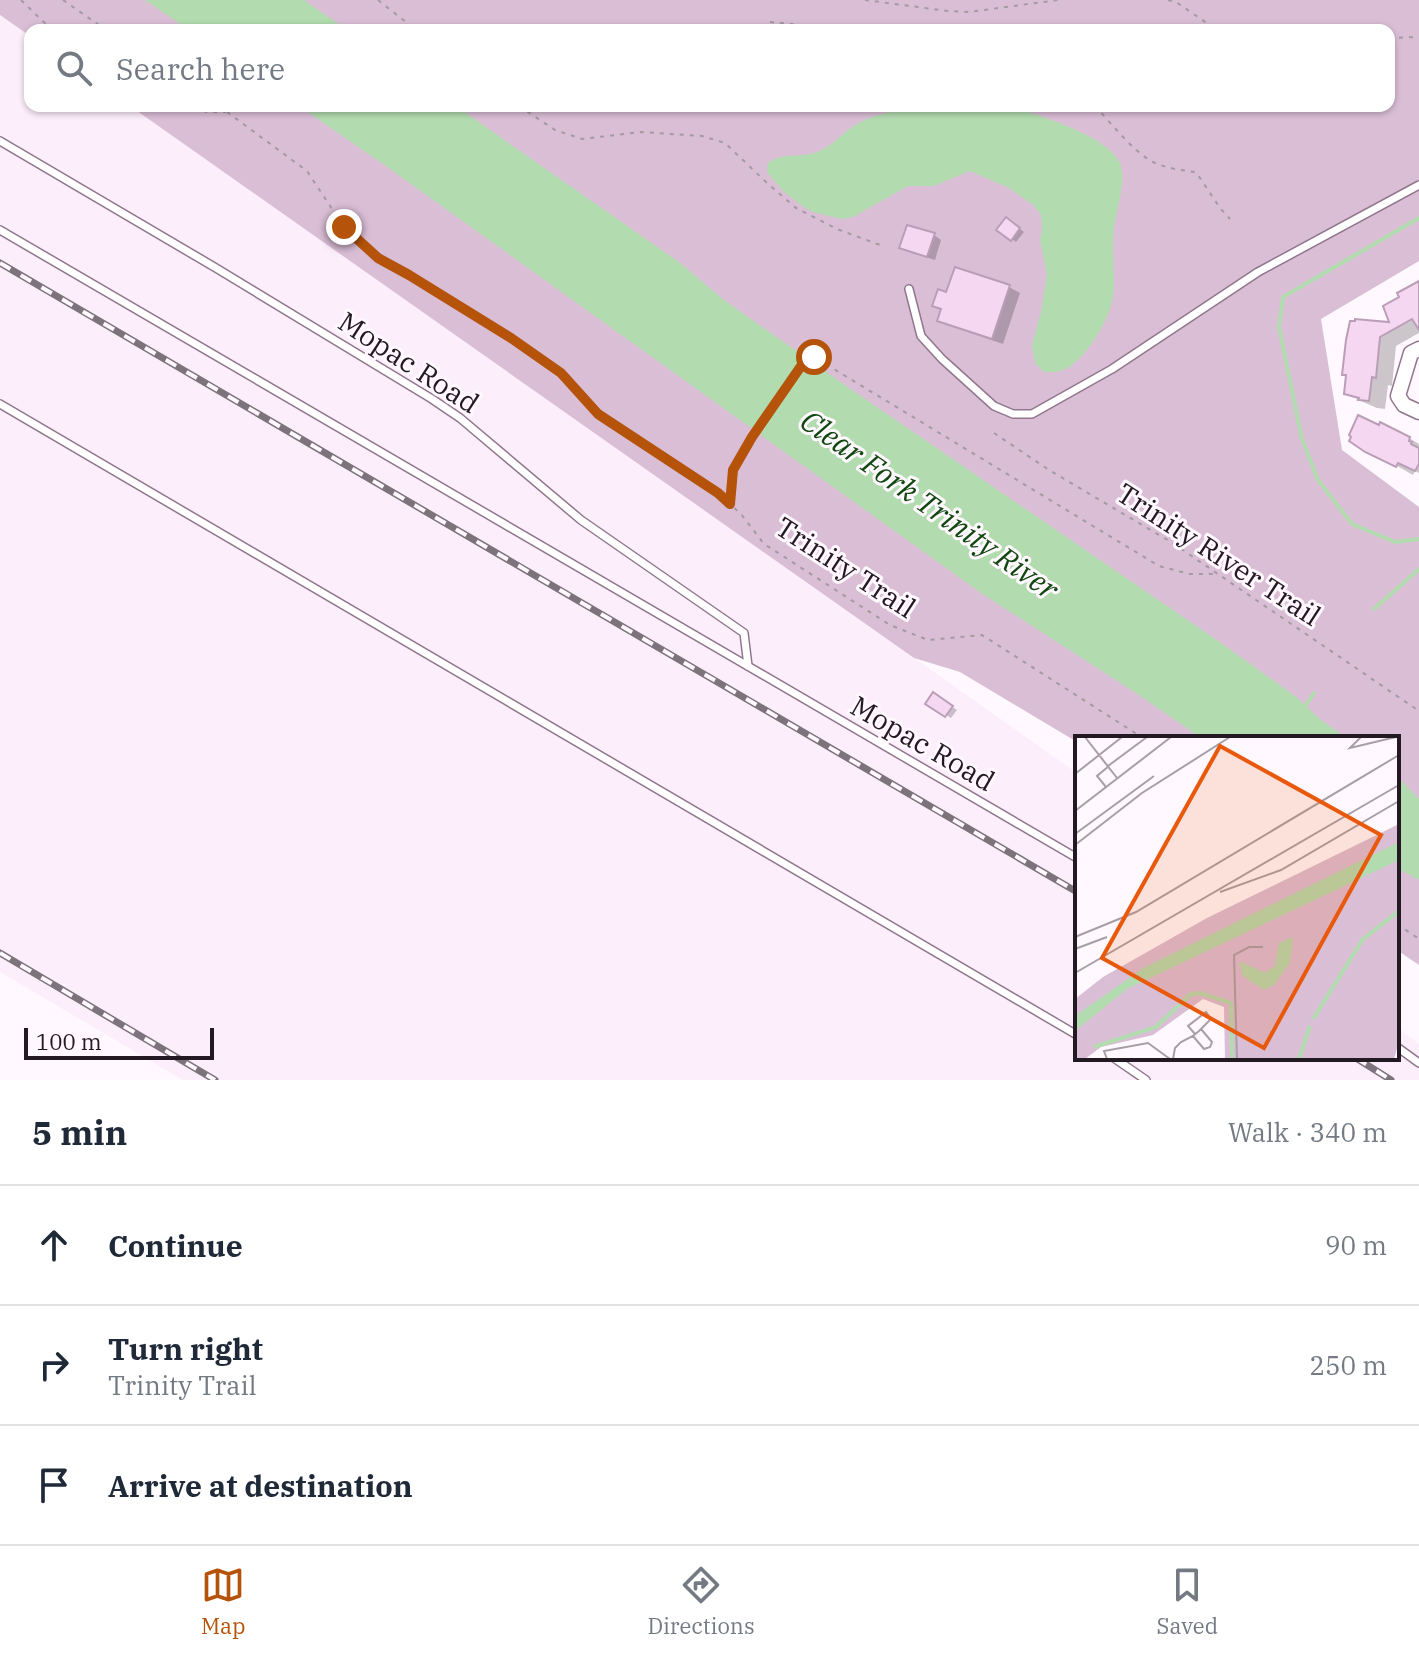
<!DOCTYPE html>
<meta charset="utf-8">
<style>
body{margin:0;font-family:"IBM Plex Serif",serif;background:#f2f2f3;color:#1f2937}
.scale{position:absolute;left:24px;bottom:20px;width:190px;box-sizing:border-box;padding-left:8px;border:4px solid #231922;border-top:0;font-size:22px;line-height:28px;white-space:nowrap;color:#231922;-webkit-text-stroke:6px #fff8fe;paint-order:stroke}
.stop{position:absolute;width:24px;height:24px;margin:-18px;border:6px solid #b45309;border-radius:50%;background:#fff}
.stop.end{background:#b45309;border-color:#fff;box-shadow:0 2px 8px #0008}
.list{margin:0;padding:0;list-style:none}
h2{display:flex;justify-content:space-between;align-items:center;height:104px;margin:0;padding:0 32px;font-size:34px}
h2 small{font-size:26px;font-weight:400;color:#747a83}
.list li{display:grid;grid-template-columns:52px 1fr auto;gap:24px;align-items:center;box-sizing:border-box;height:120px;padding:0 32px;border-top:2px solid #e0e1e3}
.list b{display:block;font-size:30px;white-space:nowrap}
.list p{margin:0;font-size:26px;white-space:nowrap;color:#747a83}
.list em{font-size:26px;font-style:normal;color:#747a83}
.icon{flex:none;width:44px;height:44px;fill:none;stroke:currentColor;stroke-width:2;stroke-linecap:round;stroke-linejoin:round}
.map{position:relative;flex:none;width:1419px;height:1080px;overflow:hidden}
.search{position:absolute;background:#fff;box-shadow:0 2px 6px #0004;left:24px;right:24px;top:24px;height:88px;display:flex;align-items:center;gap:20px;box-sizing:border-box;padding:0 28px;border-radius:16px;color:#747a83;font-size:30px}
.sheet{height:464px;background:#fff}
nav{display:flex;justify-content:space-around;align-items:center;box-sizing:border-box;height:112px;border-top:2px solid #e0e1e3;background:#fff;font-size:22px;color:#747a83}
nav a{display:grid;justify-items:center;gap:4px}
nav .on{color:#b45309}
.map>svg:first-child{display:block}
</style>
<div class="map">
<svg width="1419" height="1080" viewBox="0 0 1419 1080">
<rect width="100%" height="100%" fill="#fff8fe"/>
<polygon fill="#fdeefb" points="0,15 30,36 30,106 130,106 474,347 1077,773 1077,1058 1397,1058 1397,1027 1419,1044 1419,1080 183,1080 0,972"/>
<polygon fill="#dabed6" points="0,0 1419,0 1419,261 1321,319 1342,450 1419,507 1419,965 1397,950 1397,738 1077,738 1077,742 960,672 914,658 130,106 1389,106 1389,30 30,30 30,36 0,15"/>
<g fill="#b3dbb0">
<polygon points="145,0 304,0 347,30 189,30"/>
<polygon points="299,106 456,106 679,262 724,300 852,390 1224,645 1295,696 1321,720 1347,738 1201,738 1139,695 981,593 383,164"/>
<path d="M929 106H1010L1017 108C1045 118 1104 135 1119 161 1128 176 1116 211 1114 228 1111 251 1116 273 1113 296 1110 319 1088 355 1068 368 1060 372 1053 373 1044 372L1035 363 1032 345 1041 312 1047 274 1040 240 1042 230 1041 215 1033 205 1009 188 970 171 934 186H908L853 217 841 219 813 212 802 206 782 190 767 172 768 163C782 153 795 157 810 154 832 149 840 134 857 124 872 114 910 107 929 106Z"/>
<polygon points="1397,776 1419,799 1419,880 1397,868"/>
</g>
<g fill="#0003">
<polygon points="1011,222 1024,232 1016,242 1012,239"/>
<polygon points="934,235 941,240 935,260 909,252 902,247"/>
<polygon points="956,269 1009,287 1020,293 1003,344 950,326 939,320 942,310 934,305 948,294"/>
<polygon points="1419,284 1419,333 1396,346 1392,386 1388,385 1385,409 1377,408 1363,402 1346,393 1348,341 1392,325"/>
<polygon points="1409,438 1419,444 1419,473 1415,471 1413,475 1351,440"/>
<polygon points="934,695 957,710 951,718 928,704"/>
</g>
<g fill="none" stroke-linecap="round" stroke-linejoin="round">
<g stroke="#b3dbb0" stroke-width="4">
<polyline points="1419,218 1283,297 1279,327 1302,439 1318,480 1352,524 1395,542 1419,539"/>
<polyline points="1374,609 1419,569"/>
<polyline points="1304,708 1314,693"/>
</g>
</g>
<g fill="#f5d7f1" stroke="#ba9eb7" stroke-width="2">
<polygon points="1006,217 1020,228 1011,241 996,230"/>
<polygon points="907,225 935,233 927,257 899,248"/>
<polygon points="955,267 1010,285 992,339 937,321 941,309 932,306 938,289 946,292"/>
<polygon points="1419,281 1419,330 1412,319 1380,337 1376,378 1372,377 1369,401 1358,400 1359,398 1344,394 1346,375 1342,375 1346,340 1350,321 1355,321 1355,319 1389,322 1383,306 1399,297 1397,293"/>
<polygon points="1358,415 1379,425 1380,422 1410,437 1409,441 1412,442 1411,444 1419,448 1419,464 1415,471 1398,463 1396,467 1365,452 1349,441 1351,437 1349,435"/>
<polygon points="933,692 953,706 945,717 925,704"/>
</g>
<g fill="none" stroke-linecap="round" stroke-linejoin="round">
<g stroke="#91768d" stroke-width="10">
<g id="service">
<polyline points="0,141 216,268 432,399 460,418 581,520 744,633 748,666"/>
<polyline points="0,230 1077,858"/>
<polyline points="909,289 921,336 942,359 994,406 1013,414 1032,414 1112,369 1258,272 1419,185"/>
<polyline points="0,404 1077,1035"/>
<polyline points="1397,1047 1419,1063"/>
<polyline points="1114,1058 1146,1080"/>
</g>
</g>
<g stroke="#91768d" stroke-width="17">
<polyline id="minor" points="1419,349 1411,353 1398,396 1404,405 1419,412"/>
</g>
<g stroke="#a39aa2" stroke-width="2" stroke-dasharray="4 6" stroke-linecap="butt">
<polyline points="21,0 52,30"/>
<polyline points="63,0 106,30"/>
<polyline points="378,0 416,30"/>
<polyline points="865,0 948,11 969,12 1058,0"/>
<polyline points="1168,0 1176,2 1217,30"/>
<polyline points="770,22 852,30"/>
<polyline points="1389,38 1419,37"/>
<polyline points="184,106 207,112 226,112"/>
<polyline points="219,106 307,171 344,227 365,248 378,258 409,275 511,338 561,373 598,414 718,493 741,514 764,544 786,558 890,625 928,640 982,635 1143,738"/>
<polyline points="519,106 555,130 582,139 641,132 702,136 725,143 766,182 796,208 837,229 880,245"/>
<path d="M1095 106C1111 123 1131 149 1151 161 1164 168 1180 170 1195 172L1198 175 1220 208 1230 219"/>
<polyline points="994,433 1049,470 1171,542 1419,711"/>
<polyline points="730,503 733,470 752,437 808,356 814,357 1159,566 1190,574 1217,574"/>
<polyline points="1397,924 1419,939"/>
</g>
<use href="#service" stroke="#fff" stroke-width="7"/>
<use href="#minor" stroke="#fff" stroke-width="14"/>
<g stroke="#7c737b" stroke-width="7">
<g id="rail">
<polyline points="0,263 1077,892"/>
<polyline points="0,953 215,1080"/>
<polyline points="1356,1058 1391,1080"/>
</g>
</g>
<use href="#rail" stroke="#fff8fe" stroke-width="4" stroke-dasharray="12" stroke-linecap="butt"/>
</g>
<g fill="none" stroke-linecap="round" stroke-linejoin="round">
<polyline stroke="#b45309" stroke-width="10" points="344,227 378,258 409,275 511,338 561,373 598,414 718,493 730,504 733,470 752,437 808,356 814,357"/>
</g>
<g text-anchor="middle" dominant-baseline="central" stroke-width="6" stroke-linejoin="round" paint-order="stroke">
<g font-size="28" fill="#231922" stroke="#fff8fe">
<text transform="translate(409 362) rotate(33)">Mopac Road</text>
<text transform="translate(1219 554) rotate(33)">Trinity River Trail</text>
<text transform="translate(846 567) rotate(33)">Trinity Trail</text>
<text transform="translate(923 743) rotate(30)">Mopac Road</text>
</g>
<g font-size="30" font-style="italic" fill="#114810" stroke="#fff8fe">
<text transform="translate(930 504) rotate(35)">Clear Fork Trinity River</text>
</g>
</g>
<g transform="translate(1075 736)">
<rect width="324" height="324" fill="#fff8fe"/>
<path d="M324 88V305L319 323H150L149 271 128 263 78 299 26 311 10 323H0V263L28 241 132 182Z" fill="#dabed6"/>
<path d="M324 106V124L52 253 0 295V280L70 231ZM218 201 215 227 199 249 189 254 168 240 164 225 190 237 200 230 204 207Z" fill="#b3dbb0"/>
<path fill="none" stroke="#b3dbb0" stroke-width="4" d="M238 283 288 203 324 175M19 311 81 291 116 258 125 257 156 267 157 323M224 323 235 290"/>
<path fill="none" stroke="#a79fa6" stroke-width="2" d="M10 1 42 42M286 1 275 12 321 1M33 30 72 1M0 38 47 1M31 51 22 40 34 30M0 75 96 1M0 98 79 40M0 109 67 57 155 1M145 156 206 134 324 65M0 201 61 176 324 19M0 213 32 201M0 237 324 49M118 300 129 313 135 311 137 306 126 293M32 323 29 315 73 307 95 323M98 323 100 312 106 306 118 300 124 295 136 283 131 276 113 290 120 298M162 323 159 219 174 211H188"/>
<path fill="#e8590c" fill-opacity="0.15" stroke="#e8590c" stroke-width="4" d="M145 10 306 99 189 312 27 222Z"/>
<rect width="324" height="324" fill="none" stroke="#231922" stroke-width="4"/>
</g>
</svg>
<div class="scale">100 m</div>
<div class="stop" style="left:814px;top:357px"></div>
<div class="stop end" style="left:344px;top:227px"></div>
<div class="search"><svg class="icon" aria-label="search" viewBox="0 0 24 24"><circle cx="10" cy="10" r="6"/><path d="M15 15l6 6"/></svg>Search here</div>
</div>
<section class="sheet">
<h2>5 min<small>Walk · 340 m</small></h2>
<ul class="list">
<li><svg class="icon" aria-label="ahead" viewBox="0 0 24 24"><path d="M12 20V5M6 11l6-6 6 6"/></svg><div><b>Continue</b></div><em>90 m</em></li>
<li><svg class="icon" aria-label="right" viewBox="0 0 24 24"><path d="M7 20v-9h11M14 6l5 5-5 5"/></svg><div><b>Turn right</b><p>Trinity Trail</p></div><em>250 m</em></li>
<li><svg class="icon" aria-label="arrive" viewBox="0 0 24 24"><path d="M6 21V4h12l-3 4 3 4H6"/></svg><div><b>Arrive at destination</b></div></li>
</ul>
</section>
<nav>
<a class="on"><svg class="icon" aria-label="map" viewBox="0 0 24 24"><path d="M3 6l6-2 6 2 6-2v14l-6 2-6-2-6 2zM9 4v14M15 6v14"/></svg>Map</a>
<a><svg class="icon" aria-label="directions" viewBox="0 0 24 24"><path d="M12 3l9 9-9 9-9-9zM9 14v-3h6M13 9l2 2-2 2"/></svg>Directions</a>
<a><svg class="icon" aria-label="saved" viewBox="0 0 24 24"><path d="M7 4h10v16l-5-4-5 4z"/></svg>Saved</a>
</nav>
